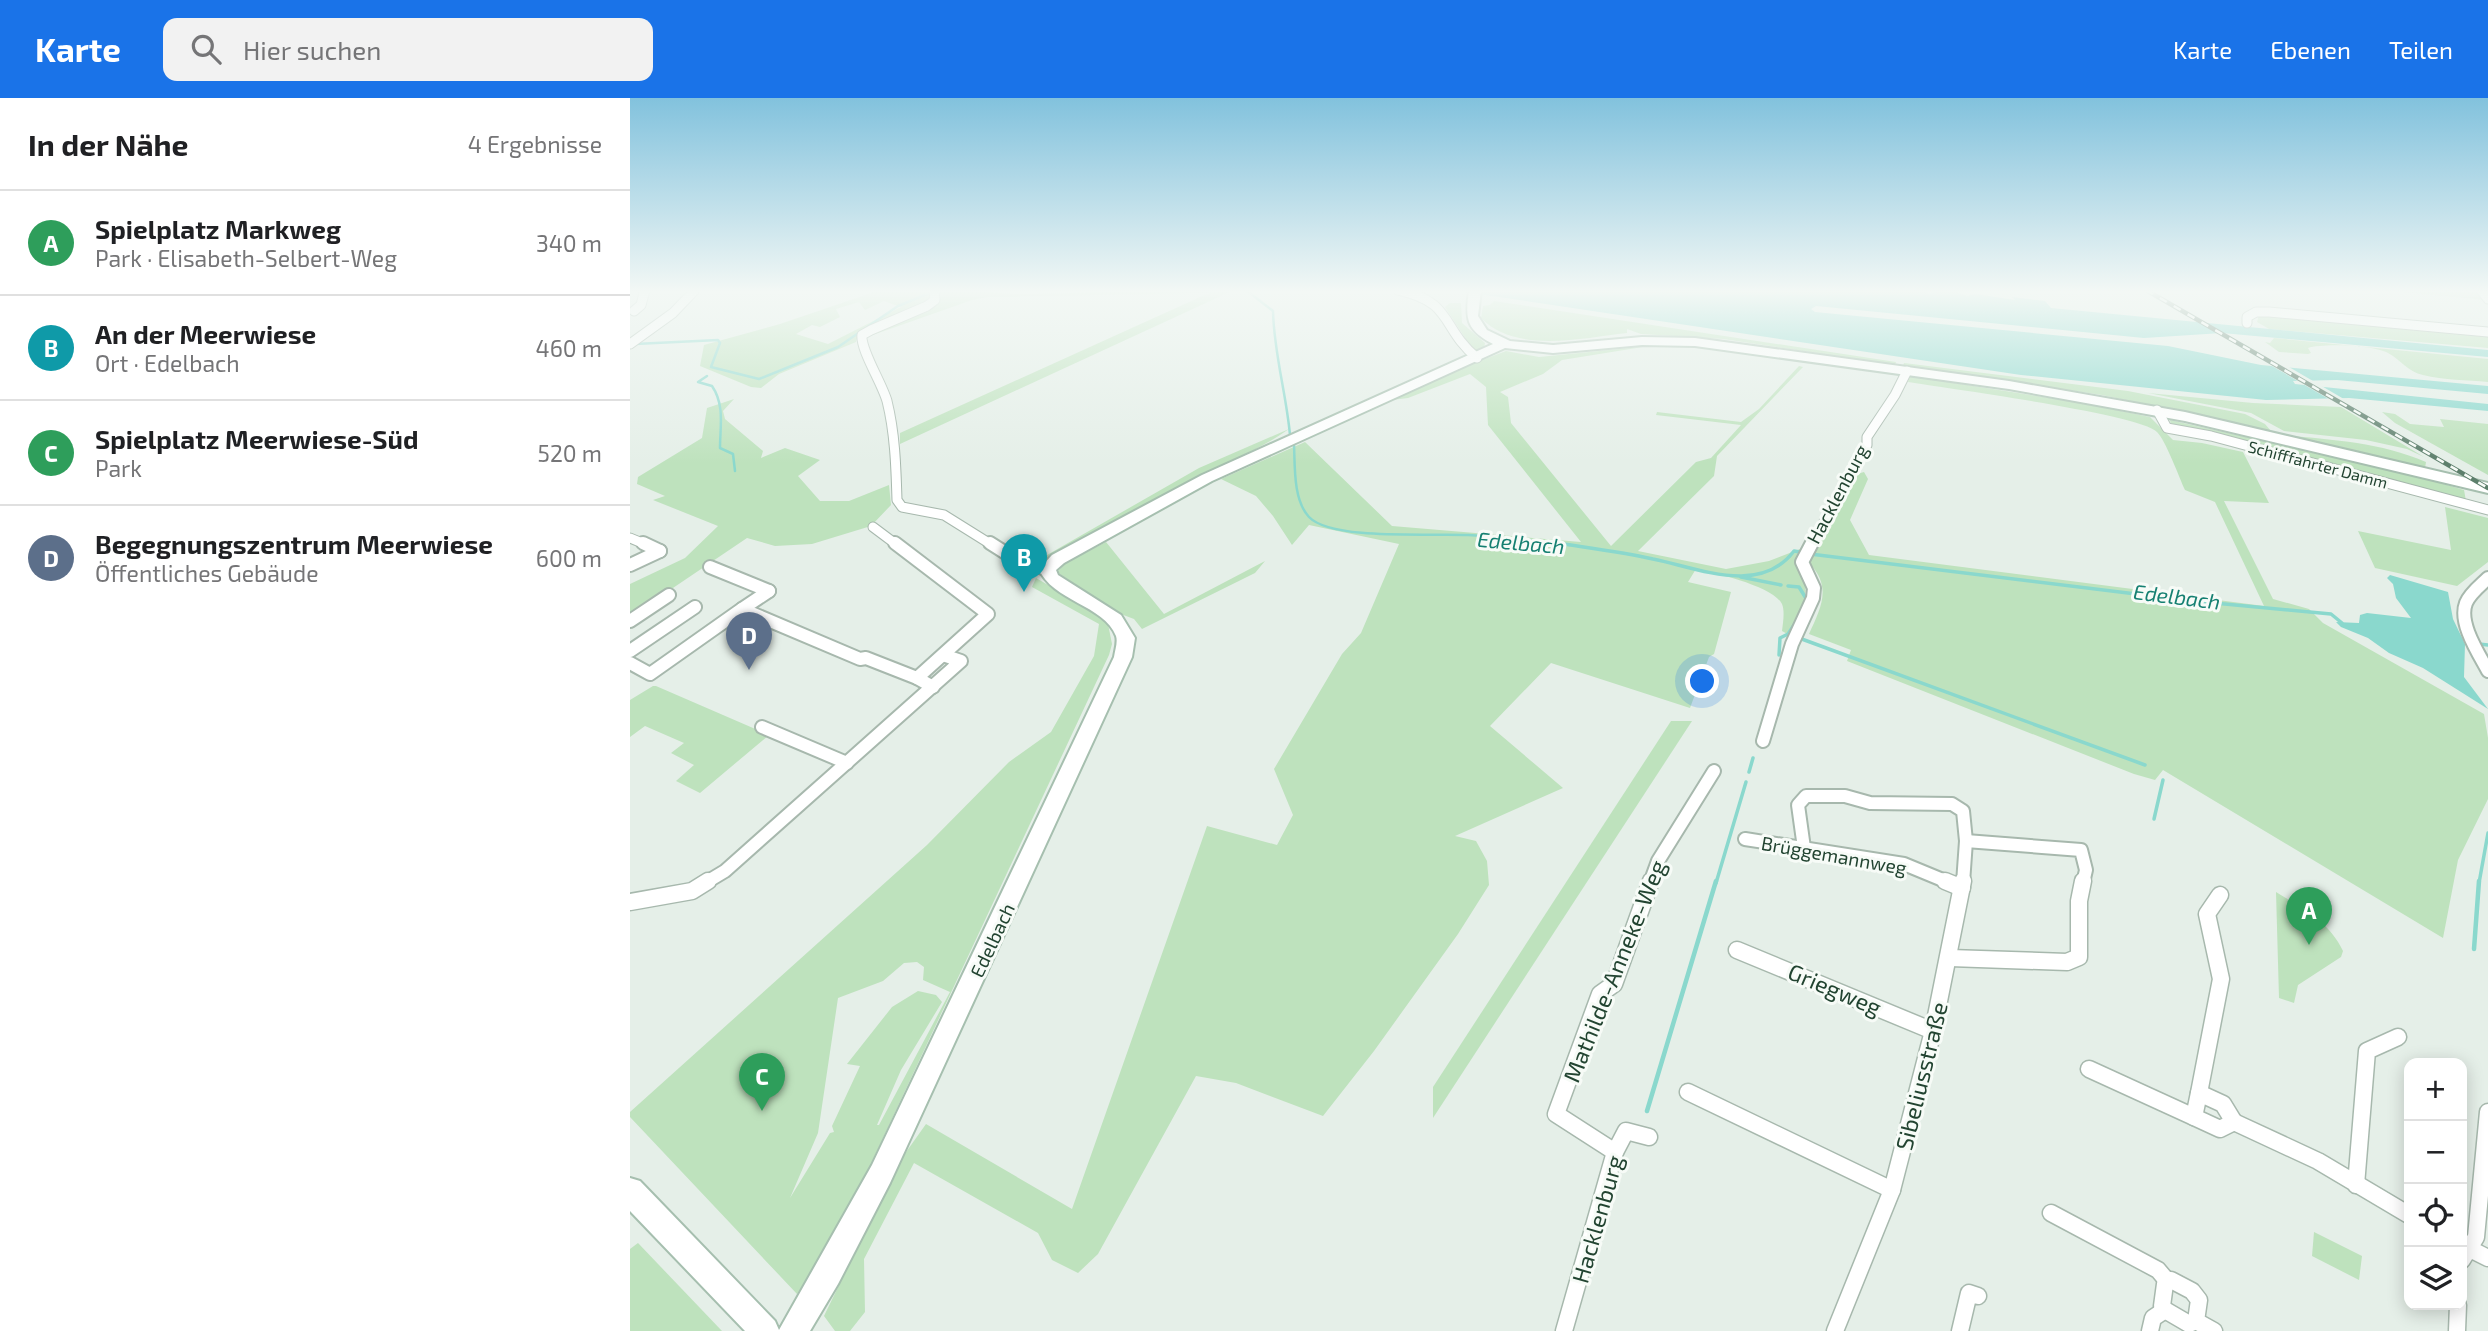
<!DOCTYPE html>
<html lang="de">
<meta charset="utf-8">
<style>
body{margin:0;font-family:"Exo 2",sans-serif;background:#f2f2f2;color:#202124}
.controls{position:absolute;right:21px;bottom:21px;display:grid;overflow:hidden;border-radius:14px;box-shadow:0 4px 18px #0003}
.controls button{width:63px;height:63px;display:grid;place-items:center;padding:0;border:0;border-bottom:2px solid #e0e0e0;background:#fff;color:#202124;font:35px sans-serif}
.you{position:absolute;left:1073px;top:584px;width:24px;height:24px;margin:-18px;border:5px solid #fff;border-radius:50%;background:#1a73e8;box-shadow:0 0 0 10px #1a73e833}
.badge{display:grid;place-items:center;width:46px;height:46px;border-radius:50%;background:#1a73e8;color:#fff;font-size:23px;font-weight:700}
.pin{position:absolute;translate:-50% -58px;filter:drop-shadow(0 2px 4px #0008)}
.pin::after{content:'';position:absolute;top:37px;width:24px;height:21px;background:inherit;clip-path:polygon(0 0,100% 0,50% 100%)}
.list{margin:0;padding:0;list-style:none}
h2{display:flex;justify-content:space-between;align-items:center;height:91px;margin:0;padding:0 28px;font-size:30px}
h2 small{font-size:23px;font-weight:400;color:#757577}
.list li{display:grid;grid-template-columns:46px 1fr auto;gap:21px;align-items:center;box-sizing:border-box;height:105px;padding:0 28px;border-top:2px solid #e0e0e0}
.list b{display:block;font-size:26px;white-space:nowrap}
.list p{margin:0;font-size:23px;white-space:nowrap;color:#757577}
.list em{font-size:23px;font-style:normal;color:#757577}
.icon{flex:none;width:38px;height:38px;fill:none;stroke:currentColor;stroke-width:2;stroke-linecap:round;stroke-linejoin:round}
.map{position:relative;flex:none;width:1858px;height:1233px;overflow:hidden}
header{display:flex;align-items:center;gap:42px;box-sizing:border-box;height:98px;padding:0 35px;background:#1a73e8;color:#fff}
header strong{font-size:33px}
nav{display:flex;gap:38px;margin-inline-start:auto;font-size:24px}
.search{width:490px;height:63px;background:#f2f2f2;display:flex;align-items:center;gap:18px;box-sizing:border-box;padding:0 24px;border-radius:14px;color:#757577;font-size:26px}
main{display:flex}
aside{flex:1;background:#fff}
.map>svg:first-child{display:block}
</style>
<header>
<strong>Karte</strong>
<div class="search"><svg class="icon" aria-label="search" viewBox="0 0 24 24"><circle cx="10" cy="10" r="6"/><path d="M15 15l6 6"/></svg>Hier suchen</div>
<nav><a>Karte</a><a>Ebenen</a><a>Teilen</a></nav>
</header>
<main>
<aside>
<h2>In der Nähe<small>4 Ergebnisse</small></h2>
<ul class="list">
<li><span class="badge" style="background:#2e9e5b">A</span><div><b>Spielplatz Markweg</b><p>Park · Elisabeth-Selbert-Weg</p></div><em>340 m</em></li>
<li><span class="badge" style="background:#0f9aa8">B</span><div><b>An der Meerwiese</b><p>Ort · Edelbach</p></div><em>460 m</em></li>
<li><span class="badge" style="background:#2e9e5b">C</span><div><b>Spielplatz Meerwiese-Süd</b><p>Park</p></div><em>520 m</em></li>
<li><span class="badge" style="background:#5c6f8a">D</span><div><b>Begegnungszentrum Meerwiese</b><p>Öffentliches Gebäude</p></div><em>600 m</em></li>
</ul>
</aside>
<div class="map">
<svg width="1858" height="1233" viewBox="0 0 1858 1233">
<rect width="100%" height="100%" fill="#e5efe8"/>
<g fill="#bee2bd" fill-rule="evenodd">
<path d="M250 192H298L300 202 228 237 226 244 149 276 131 290 121 289 70 268 74 247 150 226ZM254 203 271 209 198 246 166 236 182 227 190 229 210 219 206 211 229 204 235 212Z"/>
<polygon points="313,192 387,196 604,192 270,346 270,335 579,195 358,199 342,202 240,238 239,235 309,202 309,195"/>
<polygon points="1750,192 1849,192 1856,202"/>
<path d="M864 203 1266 264 1265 267 1093 241 1011 236 997 231V235C952 240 886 256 851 220L853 208 860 207Z"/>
<polygon points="820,205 831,205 832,225 855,245 854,250 844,254 815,209"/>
<polygon points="1629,217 1858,236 1858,250 1639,231 1627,224"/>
<path d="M1644 240 1858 261V284C1837 282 1814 282 1793 277 1778 274 1771 262 1758 255 1744 247 1693 245 1678 250L1681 255 1678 256 1649 254 1635 244 1640 245Z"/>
<path d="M1019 248 932 262 913 276 870 294 878 299 881 325 981 448 1066 364 1081 360 1111 327 1026 317 1027 314 1111 324 1129 311 1169 268 1173 269 1087 358 1084 378 1008 453 1096 471 1139 463 1170 451 1165 462C1185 491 1173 509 1159 537L1152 533C1153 525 1155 513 1152 506 1143 488 1085 475 1066 471L1058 484 1101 494 1084 556 1079 559 1060 610 921 565 860 628 933 690 825 738 846 743 857 763 859 787 828 836 744 953 693 1018 606 985 566 978 468 1156 448 1175 422 1162 408 1135 284 1065 234 1161 235 1214 220 1233H205L194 1218 269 1064 296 1026 442 1111 577 728 647 747 663 717 644 671 712 556 731 535 769 446 679 427 662 447 643 418 626 398 591 381 675 344 762 428 951 444 858 327 856 289 840 276 778 300 762 302 831 270 876 253 909 259Z"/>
<polygon points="1274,265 1498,293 1615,316 1635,326 1641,333 1472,297 1273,268"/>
<path d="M1280 278 1457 306 1520 319 1543 342 1572 345 1613 354 1639 405 1594 403 1643 501 1679 511 1693 525 1854 616 1858 640V701L1828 762 1813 840 1533 672 1525 682 1504 676 1217 563 1221 552 1179 536C1191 510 1202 489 1180 466L1182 457 1227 376 1234 374 1238 381 1220 422 1239 457 1634 508 1585 404 1555 392C1549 379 1536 343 1527 334 1511 316 1314 290 1278 284Z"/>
<polygon points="1518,295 1623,305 1711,309 1794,359 1777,351 1736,342 1654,333 1621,315"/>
<polygon points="104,301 93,313 95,321 133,353 131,360 155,350 190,362 168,378 190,403 219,403 259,387 261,407 241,428 182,446 145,448 117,440 0,519 0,486 55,460 88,428 23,402 35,398 7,386 8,379 72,340 77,310"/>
<polygon points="1752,314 1765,316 1780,326 1814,329 1810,321 1858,326 1858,377 1765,325"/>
<polygon points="1540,322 1780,376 1834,392 1836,403 1541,327"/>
<path d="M659 331C631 351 599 363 569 379 517 407 467 438 414 464L410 461 569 370Z"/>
<path d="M1654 337C1703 342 1750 344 1796 364L1795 370Z"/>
<polygon points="1815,409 1858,420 1858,464 1827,488 1745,470 1728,433 1821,452"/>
<polygon points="476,444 534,516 635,463 625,475 512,531 504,521 488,515 427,474 436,465"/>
<path d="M406 480 477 521 482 546 479 557 202 1149 167 1196 0 1019V1014L297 747 379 664 421 634 464 558 469 526 402 489ZM287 864 294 869 293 882 320 894 249 1027H247L271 972 312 904 306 897 288 893 262 909 217 966 230 968 202 1028 204 1034 200 1035 160 1100 188 1035 208 900 253 883 274 865Z"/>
<polygon points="23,588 26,588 139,637 70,695 46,683 64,667 41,655 54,645 15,628 0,639 0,602"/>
<polygon points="1041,623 1062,623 803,1020 803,989"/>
<path d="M1646 794C1673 811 1699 823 1713 853L1711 859 1668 887 1664 905 1649 900Z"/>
<polygon points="1684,1134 1732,1158 1729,1182 1682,1158"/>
<polygon points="8,1145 92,1233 0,1233 0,1151"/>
</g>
<g fill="#8ad8cd">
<path d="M822 192H1293L1299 196C1311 192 1325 192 1337 198L1346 196 1385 202 1382 199 1415 203 1421 210 1858 252V259L1592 235 1514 240 1186 208 1181 211 1185 214 1538 248 1631 267 1858 288V296L1707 282 1663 283 1665 286 1858 306V313L1719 300 1636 302 1391 277Z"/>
<polygon points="1760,477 1818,494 1823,521 1835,546 1834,579 1858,611 1793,570 1759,555 1738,540 1711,529 1706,524 1729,525 1730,517 1737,515 1781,520 1766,500 1763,486 1757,480"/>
</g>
<polygon fill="#e5efe8" points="1635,264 1652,265 1719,304 1704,304"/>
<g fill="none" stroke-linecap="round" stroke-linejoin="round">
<g stroke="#8ad8cd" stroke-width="2.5">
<polyline points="357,192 454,192"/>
<path d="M616 192 643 213C644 256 656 294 660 337"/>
<polyline points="5,246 88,242 90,245 81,269 129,281 208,249 268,208 302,194"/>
<path d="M77 278 68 284 82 288C95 307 90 329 90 350L103 356 105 373"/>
<path d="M664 346C665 368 663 402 679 419 702 443 803 435 838 437 872 439 906 443 940 447"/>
</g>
<g stroke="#8ad8cd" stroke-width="3.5">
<path d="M927 445C959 450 992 454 1023 461 1068 470 1130 498 1164 453L1170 454"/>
<polyline points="1180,456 1563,503 1701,516 1712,525"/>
<polyline points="1111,479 1151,487"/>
<polyline points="1158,488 1169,489 1177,502"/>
<polyline points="1169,540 1515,667"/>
<polyline points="1849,546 1858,547"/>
<polyline points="1149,557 1150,540 1158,536 1166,524"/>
<polyline points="1119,674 1123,660"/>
<polyline points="1524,721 1533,682"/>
<polyline points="1086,785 1116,684"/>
<polyline points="1849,785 1858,735"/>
</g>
<g stroke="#8ad8cd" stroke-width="4.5">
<polyline points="1844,851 1849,783"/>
<polyline points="1017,1013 1086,783"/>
</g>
<g stroke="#a7b8ad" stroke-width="11">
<g id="street-far2">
<path d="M304 192 305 202 297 208 241 232 232 237C230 251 252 285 257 303 265 335 266 369 267 402L272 409 314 417 362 447"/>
<path d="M768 192C824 204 810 229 847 260"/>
<polyline points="1851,192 1858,201"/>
<polyline points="4,213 11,207 15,192"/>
<polyline points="1617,225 1617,219 1626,214 1639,214 1858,234"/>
<polyline points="0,246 43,215 65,192"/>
<polyline points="1527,312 1537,330 1581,338 1858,412"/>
<polyline points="243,429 267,447"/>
<polyline points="0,440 17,447"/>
<polyline points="1181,447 1237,347 1237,339 1265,297 1277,273"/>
</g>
</g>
<g stroke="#a7b8ad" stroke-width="16">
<g id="street-far1">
<polyline points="13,445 30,453"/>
<polyline points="265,445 358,516 287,580 303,589"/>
<polyline points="360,445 390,464 417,471"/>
<polyline points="0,467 30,453"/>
<polyline points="80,469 139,493"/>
<path d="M1858 480C1851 487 1840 495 1836 505 1828 525 1849 556 1858 573"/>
<polyline points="139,493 112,511 230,561 236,560 287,580"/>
<polyline points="0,523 39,497"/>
<polyline points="0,553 65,509"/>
<polyline points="0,565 20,576 112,511"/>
<polyline points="132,629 217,665"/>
<polyline points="1133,643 1162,546 1183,500 1184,490 1172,464 1182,445"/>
<polyline points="1115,741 1274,766 1320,785"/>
<polyline points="1336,743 1451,752 1456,772 1453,785"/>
<polyline points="1174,750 1168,707 1176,698 1215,698 1240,705 1322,706 1333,713 1336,743 1333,785"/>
<polyline points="75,785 95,773 331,563 313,557"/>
<polyline points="1020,785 1028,763 1084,673"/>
</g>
</g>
<g stroke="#a7b8ad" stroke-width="19">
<g id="street">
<polyline points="1315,783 1332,790"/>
<polyline points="0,804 62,793 78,783"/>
<polyline points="1107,852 1303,933"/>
<polyline points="1320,860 1437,864 1449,859 1449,803 1453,783"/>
<polyline points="1459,971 1564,1019"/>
<polyline points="1058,994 1262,1092"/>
<polyline points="1569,995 1591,881 1577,816 1590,797"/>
<polygon points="1569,995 1593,1006 1604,1024 1590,1031 1564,1019"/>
<polyline points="1604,1024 1688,1063 1779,1117"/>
<polyline points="985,1054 926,1016 970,896 984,886 1021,783"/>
<polyline points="1726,1087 1737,953 1768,939"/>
<polyline points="1421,1115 1528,1172 1538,1184 1541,1182 1562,1193 1569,1202 1566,1223 1584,1233"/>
<polyline points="1832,1147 1858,1160"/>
<polyline points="1832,1162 1846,1139 1858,1014"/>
<polyline points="1535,1212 1532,1208 1535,1186 1538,1184"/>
<polyline points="934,1233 985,1054 996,1033 1019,1039"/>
<polyline points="1205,1233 1262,1092 1303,933 1333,783"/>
<polyline points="1330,1233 1339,1195 1348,1198"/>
<polyline points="1520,1233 1523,1220 1535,1212 1559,1226 1566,1223"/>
<polyline points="1827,1233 1828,1207"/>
</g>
</g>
<g stroke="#a6bfaf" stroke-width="4">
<path id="secondary" d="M839 192H851L848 218 857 232 880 243 923 247 1012 239 1065 240 1379 283 1555 314 1858 385V395L1555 323 1379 291 1065 248 1012 247 923 255 875 250 582 383 434 465 426 472 428 477 491 517 505 540 502 559 260 1085 208 1186 180 1233H115L0 1113V1080L10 1083 145 1223 149 1232 242 1067 484 559C485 552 488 544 486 538 474 507 422 503 409 471L422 457 572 377 863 246C836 232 835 221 839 192Z"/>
</g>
<use href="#street-far2" stroke="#fff" stroke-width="9"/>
<use href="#street-far1" stroke="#fff" stroke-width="12"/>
<use href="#street" stroke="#fff" stroke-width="16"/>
<use href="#secondary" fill="#fff" fill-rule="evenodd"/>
<g stroke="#5d7f6c" stroke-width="4.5">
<polyline id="rail" points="1516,192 1858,390"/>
</g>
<use href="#rail" stroke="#f7fbf7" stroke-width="2.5" stroke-dasharray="8" stroke-linecap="butt"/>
</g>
<linearGradient id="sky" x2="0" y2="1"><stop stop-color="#82c2dd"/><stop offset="0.53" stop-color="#f3f8f5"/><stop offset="1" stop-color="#f3f8f5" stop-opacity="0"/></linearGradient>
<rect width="1858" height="365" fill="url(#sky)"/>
<g text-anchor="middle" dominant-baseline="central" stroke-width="6" stroke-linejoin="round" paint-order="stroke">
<g font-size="16" fill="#224431" stroke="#f7fbf7">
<text transform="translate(1688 366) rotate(15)">Schifffahrter Damm</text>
</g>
<g font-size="19" fill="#224431" stroke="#f7fbf7">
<text transform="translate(1207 396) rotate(-62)">Hacklenburg</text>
<text transform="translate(1204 757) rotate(10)">Brüggemannweg</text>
<text transform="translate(362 842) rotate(-65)">Edelbach</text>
</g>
<g font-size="21" font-style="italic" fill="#168072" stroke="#f7fbf7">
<text transform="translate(891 444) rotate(5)">Edelbach</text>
<text transform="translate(1547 498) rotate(7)">Edelbach</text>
</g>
<g font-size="23" fill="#224431" stroke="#f7fbf7">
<text transform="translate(984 873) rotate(-68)">Mathilde-Anneke-Weg</text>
<text transform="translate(1205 891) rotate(23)">Griegweg</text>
<text transform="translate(1291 978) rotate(-76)">Sibeliusstraße</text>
<text transform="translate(967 1121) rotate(-74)">Hacklenburg</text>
</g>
</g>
</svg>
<div class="controls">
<button>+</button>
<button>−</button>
<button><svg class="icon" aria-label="locate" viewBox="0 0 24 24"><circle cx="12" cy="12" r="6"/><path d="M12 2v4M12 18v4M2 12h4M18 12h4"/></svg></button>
<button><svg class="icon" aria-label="layers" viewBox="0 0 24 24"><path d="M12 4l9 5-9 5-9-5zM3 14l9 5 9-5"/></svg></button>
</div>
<div class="you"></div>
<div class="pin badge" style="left:1679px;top:847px;background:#2e9e5b">A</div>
<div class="pin badge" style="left:394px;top:494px;background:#0f9aa8">B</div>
<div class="pin badge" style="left:132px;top:1013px;background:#2e9e5b">C</div>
<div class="pin badge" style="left:119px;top:572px;background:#5c6f8a">D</div>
</div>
</main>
